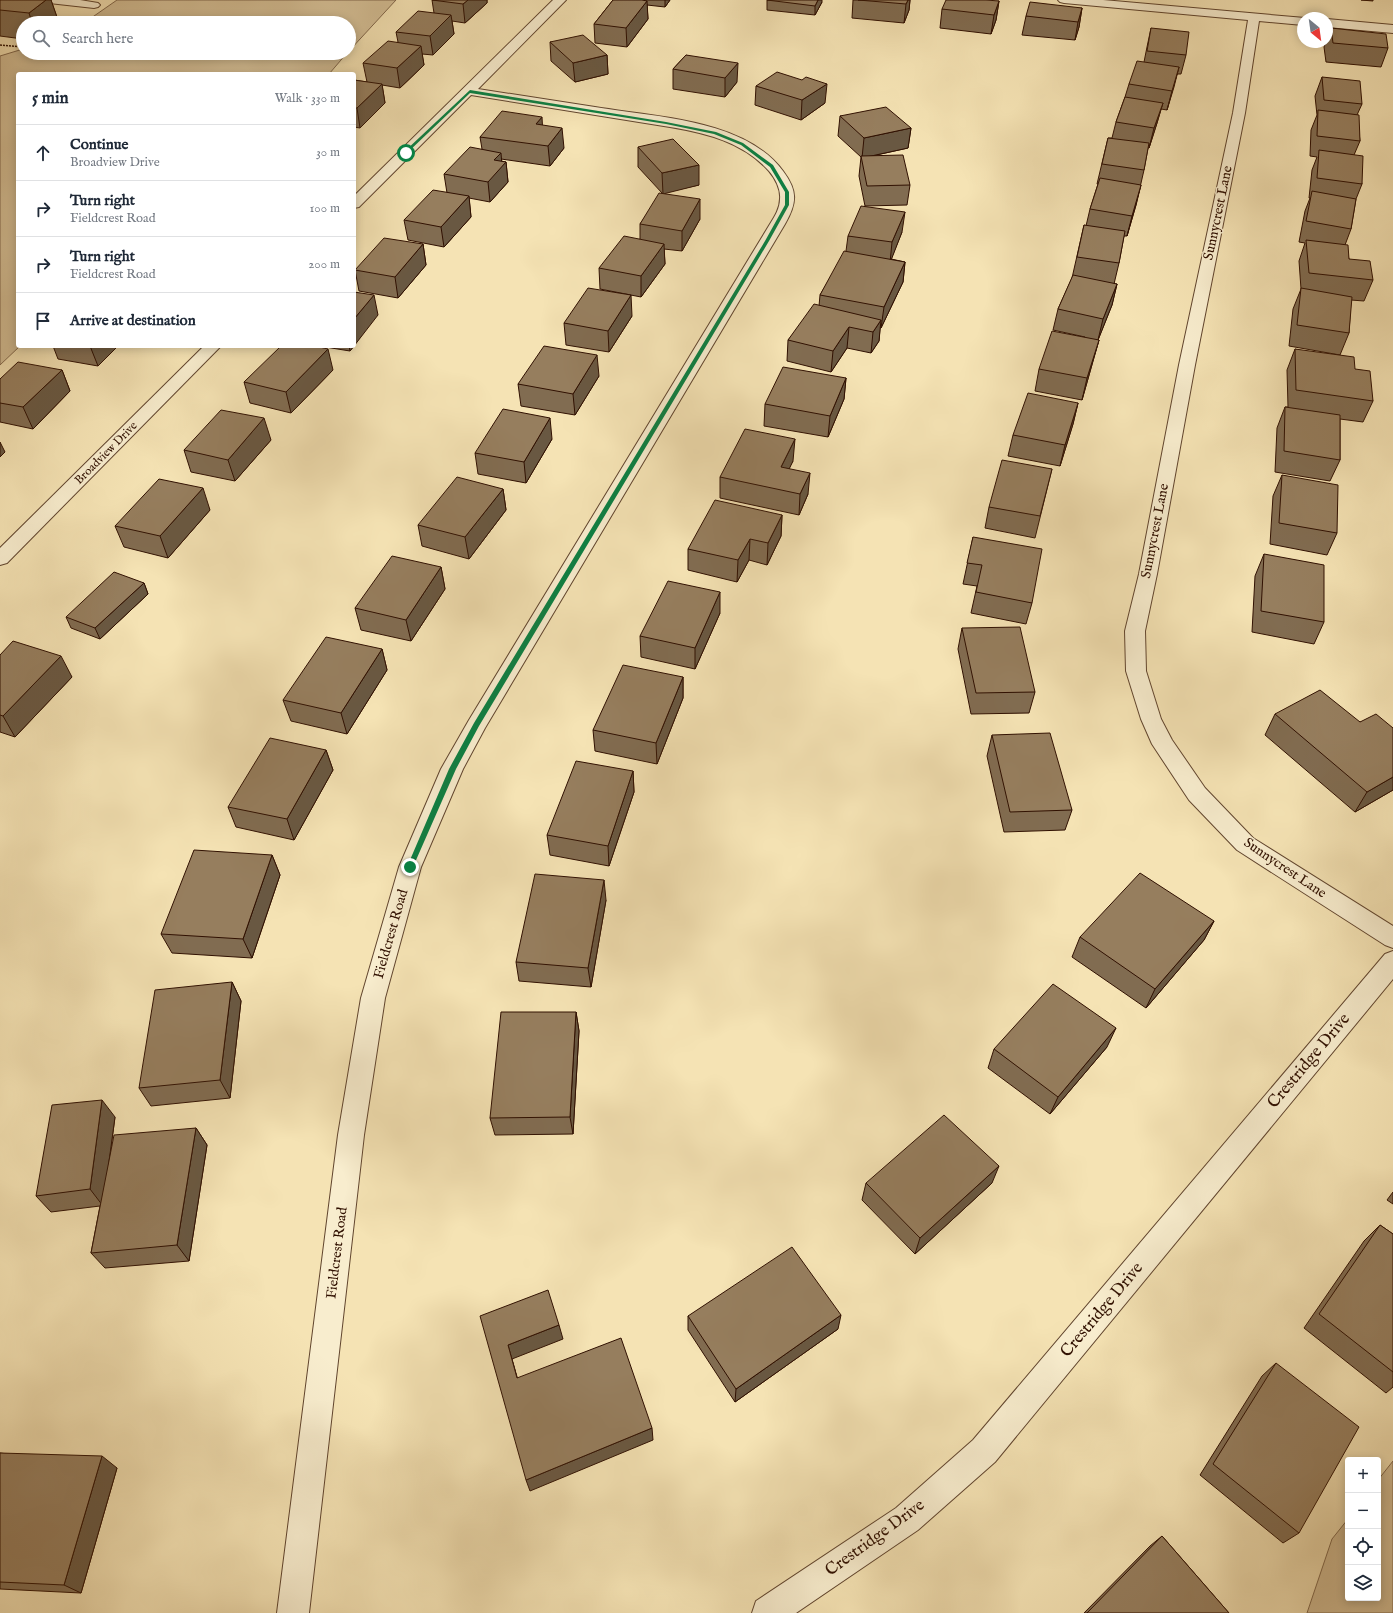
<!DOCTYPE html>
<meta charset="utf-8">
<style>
body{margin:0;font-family:"IM FELL English",serif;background:#f6f6f7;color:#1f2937}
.controls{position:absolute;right:12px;bottom:12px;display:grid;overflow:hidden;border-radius:4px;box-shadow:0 2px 10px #0003}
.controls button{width:36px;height:36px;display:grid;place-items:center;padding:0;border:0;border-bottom:1px solid #e0e1e3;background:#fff;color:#1f2937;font:20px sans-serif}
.compass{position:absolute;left:1297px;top:12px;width:36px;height:36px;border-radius:50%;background:#fff;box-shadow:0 2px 10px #0003;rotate:151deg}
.stop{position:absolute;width:12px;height:12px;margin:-9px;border:3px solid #0b8043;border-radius:50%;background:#fff}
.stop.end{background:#0b8043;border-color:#fff;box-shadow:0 1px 4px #0008}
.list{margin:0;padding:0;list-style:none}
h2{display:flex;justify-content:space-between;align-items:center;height:52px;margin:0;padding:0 16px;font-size:17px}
h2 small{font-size:13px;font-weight:400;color:#747a83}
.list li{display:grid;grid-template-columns:26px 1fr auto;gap:12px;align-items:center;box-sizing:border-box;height:56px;padding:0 16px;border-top:1px solid #e0e1e3}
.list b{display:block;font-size:15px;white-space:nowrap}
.list p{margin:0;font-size:13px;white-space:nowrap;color:#747a83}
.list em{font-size:13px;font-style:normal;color:#747a83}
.icon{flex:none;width:22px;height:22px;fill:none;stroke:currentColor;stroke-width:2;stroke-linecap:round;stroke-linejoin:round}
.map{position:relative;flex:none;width:1393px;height:1613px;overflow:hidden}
.search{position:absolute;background:#fff;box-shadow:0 2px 10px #0003;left:16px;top:16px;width:340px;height:44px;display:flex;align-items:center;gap:10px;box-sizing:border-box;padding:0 14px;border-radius:22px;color:#747a83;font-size:15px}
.panel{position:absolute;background:#fff;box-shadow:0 2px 10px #0003;left:16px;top:72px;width:340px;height:276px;border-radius:4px}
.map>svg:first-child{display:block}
</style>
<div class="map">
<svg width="1393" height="1613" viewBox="0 0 1393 1613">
<rect width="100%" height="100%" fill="#f5e3b4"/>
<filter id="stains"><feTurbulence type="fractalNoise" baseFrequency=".005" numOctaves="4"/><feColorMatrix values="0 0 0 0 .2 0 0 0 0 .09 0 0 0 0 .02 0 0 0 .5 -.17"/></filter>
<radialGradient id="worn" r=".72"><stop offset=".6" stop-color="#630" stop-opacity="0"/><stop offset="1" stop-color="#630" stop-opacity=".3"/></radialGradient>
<g fill="#d4bf96" stroke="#82684c">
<polygon points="117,0 396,0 349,51 349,23 84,23"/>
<polygon points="23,49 23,53 347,53 329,74 18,74 18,346 20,346 0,365 0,56"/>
<polygon points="1393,1461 1393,1613 1307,1613 1332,1539 1348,1519 1348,1598 1378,1598 1378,1480"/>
</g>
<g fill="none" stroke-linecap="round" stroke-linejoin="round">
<g stroke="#61452e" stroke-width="2">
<g id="minor">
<polygon points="43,0 80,0 98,3 100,5 98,7 94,8 49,3 45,2"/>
<path d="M553 0H566L478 89C517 95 556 101 595 107 654 117 745 119 783 171 798 191 797 203 785 224L485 728 463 769 421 867 385 998 364 1135 309 1613H277L338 1135 361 998 399 867 441 769 469 720 770 224C775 216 780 208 780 199 781 189 775 178 769 171 743 142 706 133 670 127L471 95 359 207 354 208V196Z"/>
<polygon points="1058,0 1103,0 1305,18 1303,18 1303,25 1259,21 1245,113 1195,365 1157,574 1145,631 1146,671 1161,719 1172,740 1205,788 1253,838 1393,926 1393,948 1385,945 1237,850 1189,800 1152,744 1141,719 1126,671 1125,631 1139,574 1179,365 1233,113 1248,20 1064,3 1060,2"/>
<polygon points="1327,19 1393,25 1393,33 1327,27"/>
<polygon points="204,346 221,346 7,563 0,565 0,548"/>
<polygon points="1393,951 1393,979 995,1462 918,1530 796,1613 752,1613 756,1601 896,1508 973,1440 1385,954"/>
</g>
</g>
<polyline stroke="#301001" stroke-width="1.5" stroke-dasharray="2 1" stroke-linecap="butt" points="0,45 23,47"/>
<use href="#minor" fill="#f8edce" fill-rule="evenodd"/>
</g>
<g fill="#816c51" stroke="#301001">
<polygon points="0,0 51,0 59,23 23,23 23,39 0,36"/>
<polygon points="432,0 487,0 487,3 465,23 452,21 454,34 433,55 422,54 424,65 400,88 382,85 385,103 360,128 354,127 354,80 367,82 363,63 398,42 396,32 434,13"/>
<polygon points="613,0 670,0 665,7 647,5 648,19 627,47 595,43 594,24"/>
<polygon points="767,0 822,2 815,15 767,10"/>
<polygon points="853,0 910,0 909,10 904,23 852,18"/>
<polygon points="1361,0 1373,0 1373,1"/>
<polygon points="999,1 996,20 991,34 940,28 942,9"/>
<polygon points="1082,8 1079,27 1075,40 1022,35 1026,16"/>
<polygon points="1151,28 1186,55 1181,74 1177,74 1167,110 1161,109 1157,123 1149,148 1148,148 1144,170 1136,205 1127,236 1124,236 1119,263 1114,284 1117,284 1112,305 1098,340 1099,340 1093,361 1082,400 1035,391 1039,369 1085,337 1053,330 1058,309 1072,278 1084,225 1086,226 1090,209 1098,184 1097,184 1108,138 1112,138 1116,122 1125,97 1129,84 1144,62 1147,47"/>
<polygon points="1331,28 1388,48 1381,67 1326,62 1324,47 1326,42 1327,42 1327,39"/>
<polygon points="550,42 607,55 608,74 575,82 551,61"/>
<polygon points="686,55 737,82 725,97 673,89 673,69"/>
<polygon points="1322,77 1362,104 1357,115 1360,141 1354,155 1362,184 1356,199 1351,229 1345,245 1349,259 1373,280 1364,301 1351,300 1349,333 1340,355 1289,346 1293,309 1301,289 1299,261 1305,243 1299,242 1305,211 1310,198 1309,198 1312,170 1317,157 1310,156 1311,130 1317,115 1315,96"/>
<polygon points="756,86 825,103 801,120 755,105"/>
<polygon points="840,116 911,128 908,148 872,156 910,185 907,205 865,206 859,176 861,157 838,136"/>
<polygon points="542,125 564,148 550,166 501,159 501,161 506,162 508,182 490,202 469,198 471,217 444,247 408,240 404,220 447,193 444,174 482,149 480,137"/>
<polygon points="638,147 699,185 663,193 700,219 682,251 664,249 665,264 641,297 600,289 599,268 640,239 640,224 662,193 638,167"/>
<polygon points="902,232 891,259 905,262 903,282 881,328 880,328 879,341 871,353 847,348 831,372 787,361 788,340 819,306 820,295 846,251 848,236"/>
<polygon points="423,244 426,265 398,298 359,291 355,270"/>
<polygon points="632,316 609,352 566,345 564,323"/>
<polygon points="53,346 118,346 98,366 58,359"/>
<polygon points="319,346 354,346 350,351"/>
<polygon points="1295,349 1355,369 1373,401 1363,422 1340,419 1340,460 1330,481 1275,472 1277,428 1285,407 1288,407 1287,370"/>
<polygon points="62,370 70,391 33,429 0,422 0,379"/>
<polygon points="333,370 291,413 250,403 244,382"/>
<polygon points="599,376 575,415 521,406 518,384"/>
<polygon points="846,378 844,399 828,437 764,426 765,404"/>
<polygon points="1078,403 1073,424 1060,466 1008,456 1013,435"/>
<polygon points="552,439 526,483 478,474 475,453"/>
<polygon points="271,440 235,481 191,472 184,450"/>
<polygon points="793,461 789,468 808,494 799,515 720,498 720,477"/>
<polygon points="1052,469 1035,538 985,528 989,507"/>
<polygon points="1282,475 1337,533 1327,555 1270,544 1273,496"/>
<polygon points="503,489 506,510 469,559 422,546 418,525"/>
<polygon points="210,510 168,558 124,547 115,526"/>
<polygon points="782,515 781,536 767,565 749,560 737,582 688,570 688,549"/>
<polygon points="973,537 1032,603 1026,624 971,613 977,586 963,584"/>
<polygon points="1264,554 1324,622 1314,644 1252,632 1255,576"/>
<polygon points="441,567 445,589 411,641 361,630 355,608"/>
<polygon points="144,583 148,594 100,639 71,628 66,617"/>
<polygon points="720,613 695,669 641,657 640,636"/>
<polygon points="962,628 1035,692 1029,713 971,714 958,649"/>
<polygon points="382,649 387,670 347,734 291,721 283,700"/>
<polygon points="0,655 72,677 15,737 0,732"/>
<polygon points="683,677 683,698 657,764 595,751 593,730"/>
<polygon points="1275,714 1360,722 1393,728 1393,790 1355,812 1265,735"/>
<polygon points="992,735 1072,810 1065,830 1004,832 987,756"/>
<polygon points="326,750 333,770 294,840 236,827 228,807"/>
<polygon points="633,771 634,792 609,866 550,855 547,835"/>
<polygon points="272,855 280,875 252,958 172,953 161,934"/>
<polygon points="606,900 591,987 519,981 516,962"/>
<polygon points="1214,921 1204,940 1146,1008 1072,957 1080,937"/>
<polygon points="232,982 241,1001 230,1098 151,1106 139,1088"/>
<polygon points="576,1012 579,1031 573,1134 495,1135 490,1118"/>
<polygon points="1107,1047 1050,1114 988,1068 994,1049"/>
<polygon points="115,1117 110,1155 196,1128 207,1145 189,1261 105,1268 91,1253 100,1206 51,1212 36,1196"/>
<polygon points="866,1183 992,1183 915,1254 862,1200"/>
<polygon points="1393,1192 1393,1204 1387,1200"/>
<polygon points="1380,1225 1393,1234 1393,1387 1386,1393 1304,1328 1364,1241"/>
<polygon points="688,1316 838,1329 735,1402 688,1330"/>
<polygon points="1276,1363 1299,1533 1283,1543 1200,1475 1262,1376"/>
<polygon points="0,1453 117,1468 81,1593 0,1589"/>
<polygon points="1162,1536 1229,1613 1084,1613 1150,1546"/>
</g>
<g fill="#695842" stroke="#301001">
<polygon points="46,0 51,0 59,23 32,23 29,13"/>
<polygon points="468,0 487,0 487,3 465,23 463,4"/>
<polygon points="665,0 670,0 665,7"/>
<polygon points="818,0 822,0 822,2 815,15 815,6"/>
<polygon points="908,0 910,0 909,10 904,23 906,4"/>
<polygon points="647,1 648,19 627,47 626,28"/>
<polygon points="999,1 996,20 991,34 994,15"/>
<polygon points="1082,8 1079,27 1075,40 1078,22"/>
<polygon points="451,15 454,34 433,55 430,36"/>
<polygon points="421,46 424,65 400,88 397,68"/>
<polygon points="607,55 608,74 575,82 573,63"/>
<polygon points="738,63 737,82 725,97 725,78"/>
<polygon points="1179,67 1174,87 1167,110 1172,91"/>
<polygon points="382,84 385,103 360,128 357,108"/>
<polygon points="827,84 825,103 801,120 802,100"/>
<polygon points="1163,103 1157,123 1149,148 1154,128"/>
<polygon points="542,117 543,136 536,124"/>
<polygon points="562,128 564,148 550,166 548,146"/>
<polygon points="911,128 908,148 862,158 864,138"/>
<polygon points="501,153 502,166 506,162 508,182 490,202 488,182 494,160"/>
<polygon points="699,165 699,185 663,194 662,173"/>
<polygon points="1141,185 1136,205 1127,236 1132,216"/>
<polygon points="469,196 471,217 444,247 441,227"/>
<polygon points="700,199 700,219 682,251 682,231"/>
<polygon points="905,212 902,232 890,263 892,242"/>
<polygon points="423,244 426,265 398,298 395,277"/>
<polygon points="664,244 665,264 641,297 641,276"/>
<polygon points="905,262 903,282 881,328 884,307"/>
<polygon points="1117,284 1112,305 1098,340 1103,319"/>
<polygon points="374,295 378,315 354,346 354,319"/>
<polygon points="631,295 632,316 609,352 608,331"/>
<polygon points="881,320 879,341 871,353 873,332"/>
<polygon points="849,327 847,348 831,372 833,351"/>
<polygon points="1099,340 1093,361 1082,400 1087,378"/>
<polygon points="90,346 118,346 98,366"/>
<polygon points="349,346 354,346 350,351"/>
<polygon points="328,349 333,370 291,413 286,392"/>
<polygon points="597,355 599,376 575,415 573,394"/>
<polygon points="62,370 70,391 33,429 23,407"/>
<polygon points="846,378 844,399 828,437 830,416"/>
<polygon points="1078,403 1073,424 1060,466 1065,445"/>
<polygon points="264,418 271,440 235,481 228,460"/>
<polygon points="550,418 552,439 526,483 524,462"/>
<polygon points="795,439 793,461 780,488 781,467"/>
<polygon points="0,442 5,452 0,457"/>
<polygon points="810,473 808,494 799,515 800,494"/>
<polygon points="203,488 210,510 168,558 160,536"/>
<polygon points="503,489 506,510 469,559 465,537"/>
<polygon points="782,515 781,536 767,565 768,543"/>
<polygon points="750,539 749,560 737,582 738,560"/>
<polygon points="441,567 445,589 411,641 406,620"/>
<polygon points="144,583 148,594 100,639 95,628"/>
<polygon points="720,592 720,613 695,669 695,648"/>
<polygon points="382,649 387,670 347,734 341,713"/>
<polygon points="61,656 72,677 15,737 3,716"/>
<polygon points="683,677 683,698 657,764 656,743"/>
<polygon points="326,750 333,770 294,840 287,819"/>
<polygon points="633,771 634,792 609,866 608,846"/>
<polygon points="1393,777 1393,790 1355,812 1367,792"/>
<polygon points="272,855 280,875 252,958 243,939"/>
<polygon points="604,880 606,900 591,987 588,968"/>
<polygon points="1214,921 1204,940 1146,1008 1155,989"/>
<polygon points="232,982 241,1001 230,1098 220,1080"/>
<polygon points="576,1012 579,1031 573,1134 570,1117"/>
<polygon points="1116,1028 1107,1047 1050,1114 1058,1097"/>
<polygon points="102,1100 115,1117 103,1206 90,1189"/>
<polygon points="196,1128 207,1145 189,1261 177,1245"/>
<polygon points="999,1166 992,1183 915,1254 920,1238"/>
<polygon points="841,1315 838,1329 735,1402 736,1389"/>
<polygon points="559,1325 563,1339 512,1359 521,1391 517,1378 508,1345"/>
<polygon points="652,1428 653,1440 530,1491 526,1480"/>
<polygon points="102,1456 117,1468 81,1593 64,1585"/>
</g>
<g fill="#967e5e" stroke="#301001">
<polygon points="0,0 46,0 29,13 0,10"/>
<polygon points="432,0 468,0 463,4"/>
<polygon points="613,0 642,0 647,1 626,28 594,24"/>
<polygon points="767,0 818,0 815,6"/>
<polygon points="858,0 908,0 906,4"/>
<polygon points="946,0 986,0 999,1 994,15 942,9"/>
<polygon points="1030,2 1082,8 1078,22 1026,16"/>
<polygon points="418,11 451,15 430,36 396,32"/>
<polygon points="1151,28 1189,32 1186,55 1147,51"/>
<polygon points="1331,28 1386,34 1388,48 1333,43"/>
<polygon points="583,35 607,55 573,63 550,42"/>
<polygon points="388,41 421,46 397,68 363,63"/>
<polygon points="686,55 738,63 725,78 673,69"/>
<polygon points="1137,61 1179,67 1172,91 1129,84"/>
<polygon points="777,72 802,80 806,77 827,84 802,100 756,86"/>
<polygon points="1322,77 1360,81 1362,104 1324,100"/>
<polygon points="354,80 382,84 357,108 354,108"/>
<polygon points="1125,97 1163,103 1154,128 1116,122"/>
<polygon points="886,107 911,128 864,138 840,116"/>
<polygon points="1318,110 1359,115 1360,141 1317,136"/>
<polygon points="502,111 542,117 536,124 562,128 548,146 480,137"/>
<polygon points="1108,138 1149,143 1144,170 1102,164"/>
<polygon points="673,139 699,165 662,173 638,147"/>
<polygon points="470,147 501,153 494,160 506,162 488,182 444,174"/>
<polygon points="1319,150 1363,156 1362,184 1317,178"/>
<polygon points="903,155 910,185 867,186 861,156"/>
<polygon points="1100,178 1141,185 1132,216 1090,209"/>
<polygon points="433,190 469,196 441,227 404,220"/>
<polygon points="1312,191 1356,199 1351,229 1306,221"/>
<polygon points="659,193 700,199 682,231 640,224"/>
<polygon points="861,206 905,212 892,242 848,236"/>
<polygon points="1084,225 1125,231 1119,263 1077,257"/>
<polygon points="624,236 664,244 641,276 599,268"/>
<polygon points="384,238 423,244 395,277 355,270"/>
<polygon points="1306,240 1348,245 1349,259 1370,261 1373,280 1309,273"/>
<polygon points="844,251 905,262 884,307 820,295"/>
<polygon points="1073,275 1117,284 1103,319 1058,309"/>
<polygon points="588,288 631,295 608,331 564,323"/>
<polygon points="1301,288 1352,297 1349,333 1297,325"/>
<polygon points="354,292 374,295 354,319"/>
<polygon points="814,304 881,320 873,332 849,327 833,351 788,340"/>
<polygon points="1052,331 1099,340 1087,378 1039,369"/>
<polygon points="281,346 315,346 328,349 286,392 244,382"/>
<polygon points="544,346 597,355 573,394 518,384"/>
<polygon points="1295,349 1354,357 1355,369 1370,371 1373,401 1296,390"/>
<polygon points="18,362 62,370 23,407 0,403 0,379"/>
<polygon points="783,367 846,378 830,416 765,404"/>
<polygon points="1028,393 1078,403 1065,445 1013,435"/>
<polygon points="1285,407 1340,415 1340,460 1284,451"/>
<polygon points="503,409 550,418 524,462 475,453"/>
<polygon points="221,410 264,418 228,460 184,450"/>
<polygon points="745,429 795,439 781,467 810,473 800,494 720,477"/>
<polygon points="1002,460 1052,469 1040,516 989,507"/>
<polygon points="1282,475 1338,485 1337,533 1279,523"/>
<polygon points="457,477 503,489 465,537 418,525"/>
<polygon points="159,479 203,488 160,536 115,526"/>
<polygon points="715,500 782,515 768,543 750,539 738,560 688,549"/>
<polygon points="973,537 1042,549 1032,603 976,592 982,565 967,563"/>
<polygon points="1264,554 1324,565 1324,622 1261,611"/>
<polygon points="392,556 441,567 406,620 355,608"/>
<polygon points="114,572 144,583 95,628 66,617"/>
<polygon points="668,581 720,592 695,648 640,636"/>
<polygon points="1020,627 1035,692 976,693 962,628"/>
<polygon points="326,637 382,649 341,713 283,700"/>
<polygon points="13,641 61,656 3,716 0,715 0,655"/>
<polygon points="623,665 683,677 656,743 593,730"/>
<polygon points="1320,690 1360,722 1376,714 1393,728 1393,777 1367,792 1275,714"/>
<polygon points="1050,733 1072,810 1010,812 992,735"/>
<polygon points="270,738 326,750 287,819 228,807"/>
<polygon points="576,761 633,771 608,846 547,835"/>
<polygon points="194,850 272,855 243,939 161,934"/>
<polygon points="1140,873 1214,921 1155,989 1080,937"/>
<polygon points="535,874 604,880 588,968 516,962"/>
<polygon points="232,982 220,1080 139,1088 155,990"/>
<polygon points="1053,984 1116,1028 1058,1097 994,1049"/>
<polygon points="501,1012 576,1012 570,1117 490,1118"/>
<polygon points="102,1100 90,1189 36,1196 52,1105"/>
<polygon points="944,1115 999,1166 920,1238 866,1183"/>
<polygon points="196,1128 177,1245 91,1253 114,1135"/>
<polygon points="1380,1225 1393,1234 1393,1372 1319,1314"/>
<polygon points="792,1247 841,1315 736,1389 688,1316"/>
<polygon points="548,1290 559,1325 508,1345 517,1378 621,1338 652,1428 526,1480 480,1316"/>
<polygon points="1276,1363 1359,1427 1299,1533 1213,1464"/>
<polygon points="0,1453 102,1456 64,1585 0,1582"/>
<polygon points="1162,1536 1229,1613 1087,1613"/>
</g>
<polygon fill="#0b8043" points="470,90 666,122 716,132 743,143 773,165 789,192 789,205 769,241 479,726 456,769 413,867 410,870 407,867 449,769 474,723 765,241 785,205 785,192 770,167 741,145 714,134 666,124 470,93 407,153 404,153 404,152"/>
<g text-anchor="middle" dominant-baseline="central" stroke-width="3" stroke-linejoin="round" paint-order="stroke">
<g font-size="12" fill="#301001" stroke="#f8edce">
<text transform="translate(106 453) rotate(-45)">Broadview Drive</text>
</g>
<g font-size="14" fill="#301001" stroke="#f8edce">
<text transform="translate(1218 213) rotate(-78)">Sunnycrest Lane</text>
<text transform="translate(1155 531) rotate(-79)">Sunnycrest Lane</text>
<text transform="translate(1285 868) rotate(34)">Sunnycrest Lane</text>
<text transform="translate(391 934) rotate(-74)">Fieldcrest Road</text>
<text transform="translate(337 1253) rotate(-83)">Fieldcrest Road</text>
</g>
<g font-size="17" fill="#301001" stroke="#f8edce">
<text transform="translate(1309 1061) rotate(-50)">Crestridge Drive</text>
<text transform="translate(1102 1310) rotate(-50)">Crestridge Drive</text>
<text transform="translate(875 1538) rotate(-36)">Crestridge Drive</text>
</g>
</g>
<rect width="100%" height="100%" filter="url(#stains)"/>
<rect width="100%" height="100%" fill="url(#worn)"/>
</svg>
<div class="controls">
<button>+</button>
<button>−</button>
<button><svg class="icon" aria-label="locate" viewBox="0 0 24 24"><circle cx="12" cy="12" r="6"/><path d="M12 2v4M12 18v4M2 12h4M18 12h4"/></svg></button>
<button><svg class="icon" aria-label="layers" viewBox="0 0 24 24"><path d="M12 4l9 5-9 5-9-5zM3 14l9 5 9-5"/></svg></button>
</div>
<svg class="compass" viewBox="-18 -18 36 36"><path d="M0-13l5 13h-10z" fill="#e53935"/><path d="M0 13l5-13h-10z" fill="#747a83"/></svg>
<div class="stop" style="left:406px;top:153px"></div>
<div class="stop end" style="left:410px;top:867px"></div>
<div class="search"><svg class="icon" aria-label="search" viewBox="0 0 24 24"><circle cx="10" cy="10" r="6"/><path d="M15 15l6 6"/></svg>Search here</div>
<section class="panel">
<h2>5 min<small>Walk · 330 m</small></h2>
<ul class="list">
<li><svg class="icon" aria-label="ahead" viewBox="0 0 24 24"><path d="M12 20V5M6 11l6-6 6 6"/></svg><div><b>Continue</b><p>Broadview Drive</p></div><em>30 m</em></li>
<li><svg class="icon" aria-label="right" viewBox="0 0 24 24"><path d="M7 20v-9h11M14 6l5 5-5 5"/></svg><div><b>Turn right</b><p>Fieldcrest Road</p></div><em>100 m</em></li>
<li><svg class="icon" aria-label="right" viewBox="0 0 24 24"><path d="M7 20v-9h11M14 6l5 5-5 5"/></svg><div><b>Turn right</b><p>Fieldcrest Road</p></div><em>200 m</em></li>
<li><svg class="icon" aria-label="arrive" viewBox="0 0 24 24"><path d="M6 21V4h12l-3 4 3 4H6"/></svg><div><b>Arrive at destination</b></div></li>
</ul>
</section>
</div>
